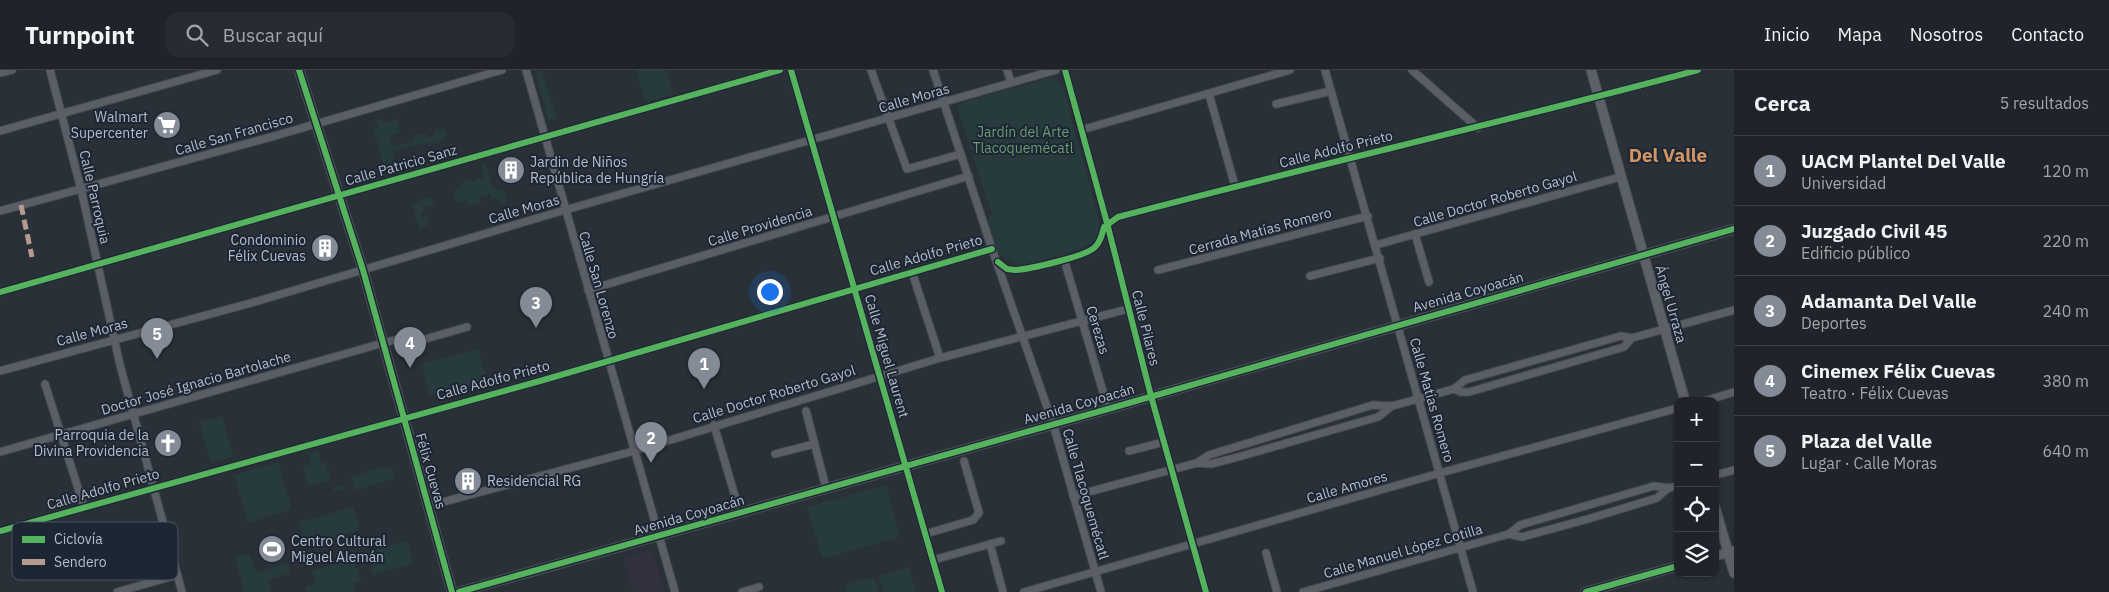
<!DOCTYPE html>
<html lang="es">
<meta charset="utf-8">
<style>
body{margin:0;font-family:"IBM Plex Sans",sans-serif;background:#282c32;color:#f1f3f6}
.controls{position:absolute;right:15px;bottom:15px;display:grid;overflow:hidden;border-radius:10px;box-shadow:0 1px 4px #0004}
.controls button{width:45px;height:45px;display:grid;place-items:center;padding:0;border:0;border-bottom:1px solid #3d4147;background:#20242a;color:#f1f3f6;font:25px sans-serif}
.you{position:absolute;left:769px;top:221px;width:18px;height:18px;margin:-12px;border:4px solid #fff;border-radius:50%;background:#1a73e8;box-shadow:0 0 0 8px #1a73e833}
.badge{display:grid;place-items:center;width:32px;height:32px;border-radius:50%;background:#848b96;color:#fff;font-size:16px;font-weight:700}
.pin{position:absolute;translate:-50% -41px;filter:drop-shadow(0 1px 2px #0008)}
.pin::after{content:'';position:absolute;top:26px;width:18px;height:15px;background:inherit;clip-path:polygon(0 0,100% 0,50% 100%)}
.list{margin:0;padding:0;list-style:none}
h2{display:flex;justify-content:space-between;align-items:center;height:65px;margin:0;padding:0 20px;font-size:21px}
h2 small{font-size:16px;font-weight:400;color:#a2a4a8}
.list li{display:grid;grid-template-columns:32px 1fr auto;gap:15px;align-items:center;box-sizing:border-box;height:70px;padding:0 20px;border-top:1px solid #3d4147}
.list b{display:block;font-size:19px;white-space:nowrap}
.list p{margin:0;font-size:16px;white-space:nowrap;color:#a2a4a8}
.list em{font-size:16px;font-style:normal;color:#a2a4a8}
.icon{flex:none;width:28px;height:28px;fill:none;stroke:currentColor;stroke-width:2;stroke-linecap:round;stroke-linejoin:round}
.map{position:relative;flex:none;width:1734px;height:522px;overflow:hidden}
header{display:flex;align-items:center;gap:30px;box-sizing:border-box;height:70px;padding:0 25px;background:#20242a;border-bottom:1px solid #3d4147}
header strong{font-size:24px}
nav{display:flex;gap:28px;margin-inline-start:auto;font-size:18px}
.search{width:350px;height:45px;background:#282c32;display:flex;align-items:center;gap:12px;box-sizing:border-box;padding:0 18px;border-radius:15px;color:#a2a4a8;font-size:19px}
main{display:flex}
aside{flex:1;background:#20242a}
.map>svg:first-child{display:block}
</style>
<header>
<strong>Turnpoint</strong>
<div class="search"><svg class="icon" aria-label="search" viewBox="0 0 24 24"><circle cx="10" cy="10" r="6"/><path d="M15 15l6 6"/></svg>Buscar aquí</div>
<nav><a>Inicio</a><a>Mapa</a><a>Nosotros</a><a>Contacto</a></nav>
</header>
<main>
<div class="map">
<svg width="1734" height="522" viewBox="0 0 1734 522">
<rect width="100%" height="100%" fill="#2a3038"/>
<polygon fill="#31303e" points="650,480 654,483 665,522 633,522 623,488"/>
<g fill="#273a3e">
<polygon points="542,0 557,48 548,50 536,5 538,1"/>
<polygon points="636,0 666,0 673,24 646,32"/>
<polygon points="1052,7 1062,14 1065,24 1099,150 1098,171 1067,183 1019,196 997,182 988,150 992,144 956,34"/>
<polygon points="382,49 384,53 397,49 400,62 390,66 394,77 414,70 414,66 426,63 427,67 434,65 434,61 444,58 447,67 438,71 439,74 433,73 433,75 429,76 428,72 392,82 397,103 387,106 373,58 378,57 376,50"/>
<polygon points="486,94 493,118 495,117 496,121 504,118 508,132 500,134 498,128 491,129 489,124 479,127 481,133 468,136 466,130 457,133 453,121 461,119 460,114 470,109 471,112 480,107 481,109 485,108 481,96"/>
<polygon points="431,126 434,135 424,138 425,141 421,143 423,147 426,146 429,155 419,158 412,134"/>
<polygon points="478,279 487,310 430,326 422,294"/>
<polygon points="222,346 233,387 211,393 199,352"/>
<polygon points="318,381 321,392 326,393 333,418 344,415 345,419 334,421 331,410 308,416 303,396 311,394 309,384"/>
<polygon points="278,392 292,439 248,453 234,405"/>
<polygon points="382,397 384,399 392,397 395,408 355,421 350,407"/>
<polygon points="886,415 900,467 822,489 807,437"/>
<polygon points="353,437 360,460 305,475 299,452"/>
<polygon points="407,471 413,493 373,505 366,482"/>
<polygon points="250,483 256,502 288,493 291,503 268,510 271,522 240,522 244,520 235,487"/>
<polygon points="354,489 361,511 353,514 356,522 307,522 305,517 316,514 312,501"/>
<polygon points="909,497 916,522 884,522 879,506"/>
<polygon points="874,507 879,522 847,522 845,515"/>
</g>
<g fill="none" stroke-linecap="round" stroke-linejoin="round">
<g stroke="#484c53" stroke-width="9">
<g id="minor">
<polyline points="50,0 81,119 120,295 182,522"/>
<polyline points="526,0 675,522"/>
<polyline points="791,0 942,522"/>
<polyline points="871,0 907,99 961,84"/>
<polyline points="933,0 992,179 1053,354 1101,522"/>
<polyline points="1007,0 1011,12"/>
<polyline points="1065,0 1107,153 1151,326 1206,522"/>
<polyline points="1325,0 1473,522"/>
<polyline points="1412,0 1478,58"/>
<polyline points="0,3 12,0"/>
<polyline points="1209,24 1235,116"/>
<polyline points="1276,34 1331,21"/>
<polyline points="1081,60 1290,0"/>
<polyline points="0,61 217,0"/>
<polyline points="0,141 271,67 502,0"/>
<polyline points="1415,164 1429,212"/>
<polyline points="1376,175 1620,107"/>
<polyline points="1064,189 1108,339"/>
<path d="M998 192 1007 199 1015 200C1030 199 1083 187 1094 178 1101 172 1102 164 1104 157L1118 147C1311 96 1505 52 1698 0"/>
<polyline points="1158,200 1368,146"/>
<polyline points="912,202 940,288"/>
<polyline points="1310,206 1380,188"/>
<polyline points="588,220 969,106"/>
<polyline points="0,222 780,0"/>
<polyline points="0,301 251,233 565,140 1056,0"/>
<polyline points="45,314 84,437"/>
<polyline points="1454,319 1461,322 1469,322 1624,277 1632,268"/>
<polyline points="1704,331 1734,322"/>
<polyline points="806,341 826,418"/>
<polyline points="714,355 740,443"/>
<polyline points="1129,381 1164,372"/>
<polyline points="0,382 383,273 399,269 408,274 467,257"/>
<polyline points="775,384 814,374"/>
<polyline points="1197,393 1209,385 1350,342 1373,335 1392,336 1454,319 1465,310 1621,266 1632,268 1734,240"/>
<polyline points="1715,405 1734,400"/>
<polyline points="1073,426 1197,393 1211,394 1238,387 1378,347 1392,336"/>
<polyline points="428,436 634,381 940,288 1128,239"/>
<polyline points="0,461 540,311 992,179"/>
<polyline points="925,464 973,450 979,443 964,391"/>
<polyline points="1509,464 1520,455 1654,416 1668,418 1678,416"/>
<polyline points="990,474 1003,522"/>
<polyline points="1266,483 1277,522"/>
<polyline points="933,490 1001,471"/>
<polyline points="117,522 177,505"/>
<polyline points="742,522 759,517"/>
<polyline points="1024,522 1440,403 1678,338"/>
<polyline points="1303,522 1509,464 1522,467 1588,449 1657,428 1668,418"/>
</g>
</g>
<g stroke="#484c55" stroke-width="11">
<g id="major">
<polyline points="299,0 363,200 452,522"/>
<polyline points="1591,0 1685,331"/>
<polyline points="1715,437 1734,503"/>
<polyline points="1715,486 1734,481"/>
<polyline points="459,522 1108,339 1734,159"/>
<polyline points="1586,522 1678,496"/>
</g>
</g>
<use href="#minor" stroke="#5a5e66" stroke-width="7"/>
<use href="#major" stroke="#5c6168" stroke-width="9"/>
<polyline stroke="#b69a8f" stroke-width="5" stroke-dasharray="10 5" stroke-linecap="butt" points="21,135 32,187"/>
<g stroke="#1d2633" stroke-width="9">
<g id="cycleway">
<polyline points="299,0 363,200 452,522"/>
<polyline points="791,0 942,522"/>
<polyline points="1065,0 1107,153 1151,326 1206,522"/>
<path d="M998 192 1007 199 1015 200C1030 199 1083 187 1094 178 1101 172 1102 164 1104 157L1118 147C1311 96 1505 52 1698 0"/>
<polyline points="0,222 780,0"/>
<polyline points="0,461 540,311 992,179"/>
<polyline points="459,522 1108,339 1734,159"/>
<polyline points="1586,522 1678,496"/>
</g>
</g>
<use href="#cycleway" stroke="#56b35d" stroke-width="6"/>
</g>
<defs>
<g id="supermarket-disc" transform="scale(1.4375)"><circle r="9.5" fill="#848b96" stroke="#1d2633"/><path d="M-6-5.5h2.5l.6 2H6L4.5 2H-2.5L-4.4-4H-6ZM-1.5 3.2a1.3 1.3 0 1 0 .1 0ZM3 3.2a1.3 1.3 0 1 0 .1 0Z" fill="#fff"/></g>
<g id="building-disc" transform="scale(1.4375)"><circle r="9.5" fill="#848b96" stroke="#1d2633"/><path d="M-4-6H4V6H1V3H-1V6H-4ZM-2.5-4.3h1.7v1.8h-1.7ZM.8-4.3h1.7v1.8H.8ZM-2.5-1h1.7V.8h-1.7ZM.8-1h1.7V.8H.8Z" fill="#fff"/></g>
<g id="church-disc" transform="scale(1.4375)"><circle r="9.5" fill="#848b96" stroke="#1d2633"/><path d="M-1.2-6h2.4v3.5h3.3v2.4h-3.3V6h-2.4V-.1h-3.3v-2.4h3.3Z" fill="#fff"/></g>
<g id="stadium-disc" transform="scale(1.4375)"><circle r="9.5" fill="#848b96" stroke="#1d2633"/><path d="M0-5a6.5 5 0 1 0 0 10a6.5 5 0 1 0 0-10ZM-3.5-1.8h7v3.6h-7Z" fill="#fff"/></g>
</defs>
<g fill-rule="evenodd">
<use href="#supermarket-disc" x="167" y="55"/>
<use href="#building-disc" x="511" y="100"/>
<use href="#building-disc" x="325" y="178"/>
<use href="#church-disc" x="168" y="373"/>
<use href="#building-disc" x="468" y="411"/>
<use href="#stadium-disc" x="272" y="479"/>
</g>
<g text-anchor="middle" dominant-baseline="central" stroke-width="4" stroke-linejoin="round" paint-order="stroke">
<g font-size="14" fill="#b4bcc9" stroke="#1d2633">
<text transform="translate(914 28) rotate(-16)">Calle Moras</text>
<text transform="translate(234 64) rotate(-16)">Calle San Francisco</text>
<text transform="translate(1336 79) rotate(-14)">Calle Adolfo Prieto</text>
<text transform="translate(401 95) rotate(-16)">Calle Patricio Sanz</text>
<text transform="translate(95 127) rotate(77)">Calle Parroquia</text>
<text transform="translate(1495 129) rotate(-16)">Calle Doctor Roberto Gayol</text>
<text transform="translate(524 139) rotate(-16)">Calle Moras</text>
<text transform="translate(760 156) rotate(-17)">Calle Providencia</text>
<text transform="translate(1260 161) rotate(-15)">Cerrada Matías Romero</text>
<text transform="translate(926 185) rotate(-16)">Calle Adolfo Prieto</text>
<text transform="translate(599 215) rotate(74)">Calle San Lorenzo</text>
<text transform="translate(1468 222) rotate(-16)">Avenida Coyoacán</text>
<text transform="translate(1671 234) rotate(74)">Ángel Urraza</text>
<text transform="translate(1146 258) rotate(76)">Calle Pilares</text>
<text transform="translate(1098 260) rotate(73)">Cerezas</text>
<text transform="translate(92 262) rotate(-15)">Calle Moras</text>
<text transform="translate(887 286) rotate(74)">Calle Miguel Laurent</text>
<text transform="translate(493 310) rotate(-15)">Calle Adolfo Prieto</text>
<text transform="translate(196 313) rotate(-16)">Doctor José Ignacio Bartolache</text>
<text transform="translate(774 324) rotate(-17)">Calle Doctor Roberto Gayol</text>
<text transform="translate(1432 330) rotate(74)">Calle Matías Romero</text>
<text transform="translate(1079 334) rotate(-16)">Avenida Coyoacán</text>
<text transform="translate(431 401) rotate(74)">Félix Cuevas</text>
<text transform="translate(1347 417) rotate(-16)">Calle Amores</text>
<text transform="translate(103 419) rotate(-16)">Calle Adolfo Prieto</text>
<text transform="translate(1086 424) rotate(74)">Calle Tlacoquemécatl</text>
<text transform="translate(689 445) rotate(-16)">Avenida Coyoacán</text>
<text transform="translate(1403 481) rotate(-16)">Calle Manuel López Cotilla</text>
</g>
<g font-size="14" fill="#b4bcc9" stroke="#1d2633" text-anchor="end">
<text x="148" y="47">Walmart<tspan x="148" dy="16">Supercenter</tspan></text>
<text x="530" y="92" text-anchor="start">Jardin de Niños<tspan x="530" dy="16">República de Hungría</tspan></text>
<text x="306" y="170">Condominio<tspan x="306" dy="16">Félix Cuevas</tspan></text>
<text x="149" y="365">Parroquia de la<tspan x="149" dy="16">Divina Providencia</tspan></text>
<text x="487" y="411" text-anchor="start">Residencial RG</text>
<text x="291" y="471" text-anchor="start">Centro Cultural<tspan x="291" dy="16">Miguel Alemán</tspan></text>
</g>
<g font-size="14" fill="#6b9a76" stroke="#1d2633">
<text x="1023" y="62">Jardín del Arte<tspan x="1023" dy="16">Tlacoquemécatl</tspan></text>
</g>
<g font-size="19" font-weight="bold" fill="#d59563" stroke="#1d2633">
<text x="1668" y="85">Del Valle</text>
</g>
</g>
<rect x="12" y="452" width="166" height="58" rx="8" fill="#1d2633" stroke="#4a5360" stroke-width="1"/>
<rect x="22" y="466" width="23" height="7" fill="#56b35d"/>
<rect x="22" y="489" width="23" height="6" fill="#b69a8f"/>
<g font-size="14" fill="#b4bcc9">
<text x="54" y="474">Ciclovía</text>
<text x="54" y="497">Sendero</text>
</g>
</svg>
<div class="controls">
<button>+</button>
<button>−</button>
<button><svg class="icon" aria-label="locate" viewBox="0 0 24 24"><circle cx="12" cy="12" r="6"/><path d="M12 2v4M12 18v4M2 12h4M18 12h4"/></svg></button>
<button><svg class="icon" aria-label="layers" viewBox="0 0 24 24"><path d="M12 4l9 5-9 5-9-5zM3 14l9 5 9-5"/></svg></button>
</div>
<div class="you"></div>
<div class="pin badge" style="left:704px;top:319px">1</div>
<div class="pin badge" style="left:651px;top:393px">2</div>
<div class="pin badge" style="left:536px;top:258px">3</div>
<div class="pin badge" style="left:410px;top:298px">4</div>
<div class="pin badge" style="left:157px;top:289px">5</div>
</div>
<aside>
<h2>Cerca<small>5 resultados</small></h2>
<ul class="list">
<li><span class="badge">1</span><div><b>UACM Plantel Del Valle</b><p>Universidad</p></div><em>120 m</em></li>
<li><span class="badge">2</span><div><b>Juzgado Civil 45</b><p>Edificio público</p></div><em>220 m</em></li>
<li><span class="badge">3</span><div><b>Adamanta Del Valle</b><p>Deportes</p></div><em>240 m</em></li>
<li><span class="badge">4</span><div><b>Cinemex Félix Cuevas</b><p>Teatro · Félix Cuevas</p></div><em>380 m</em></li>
<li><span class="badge">5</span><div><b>Plaza del Valle</b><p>Lugar · Calle Moras</p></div><em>640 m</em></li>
</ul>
</aside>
</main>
